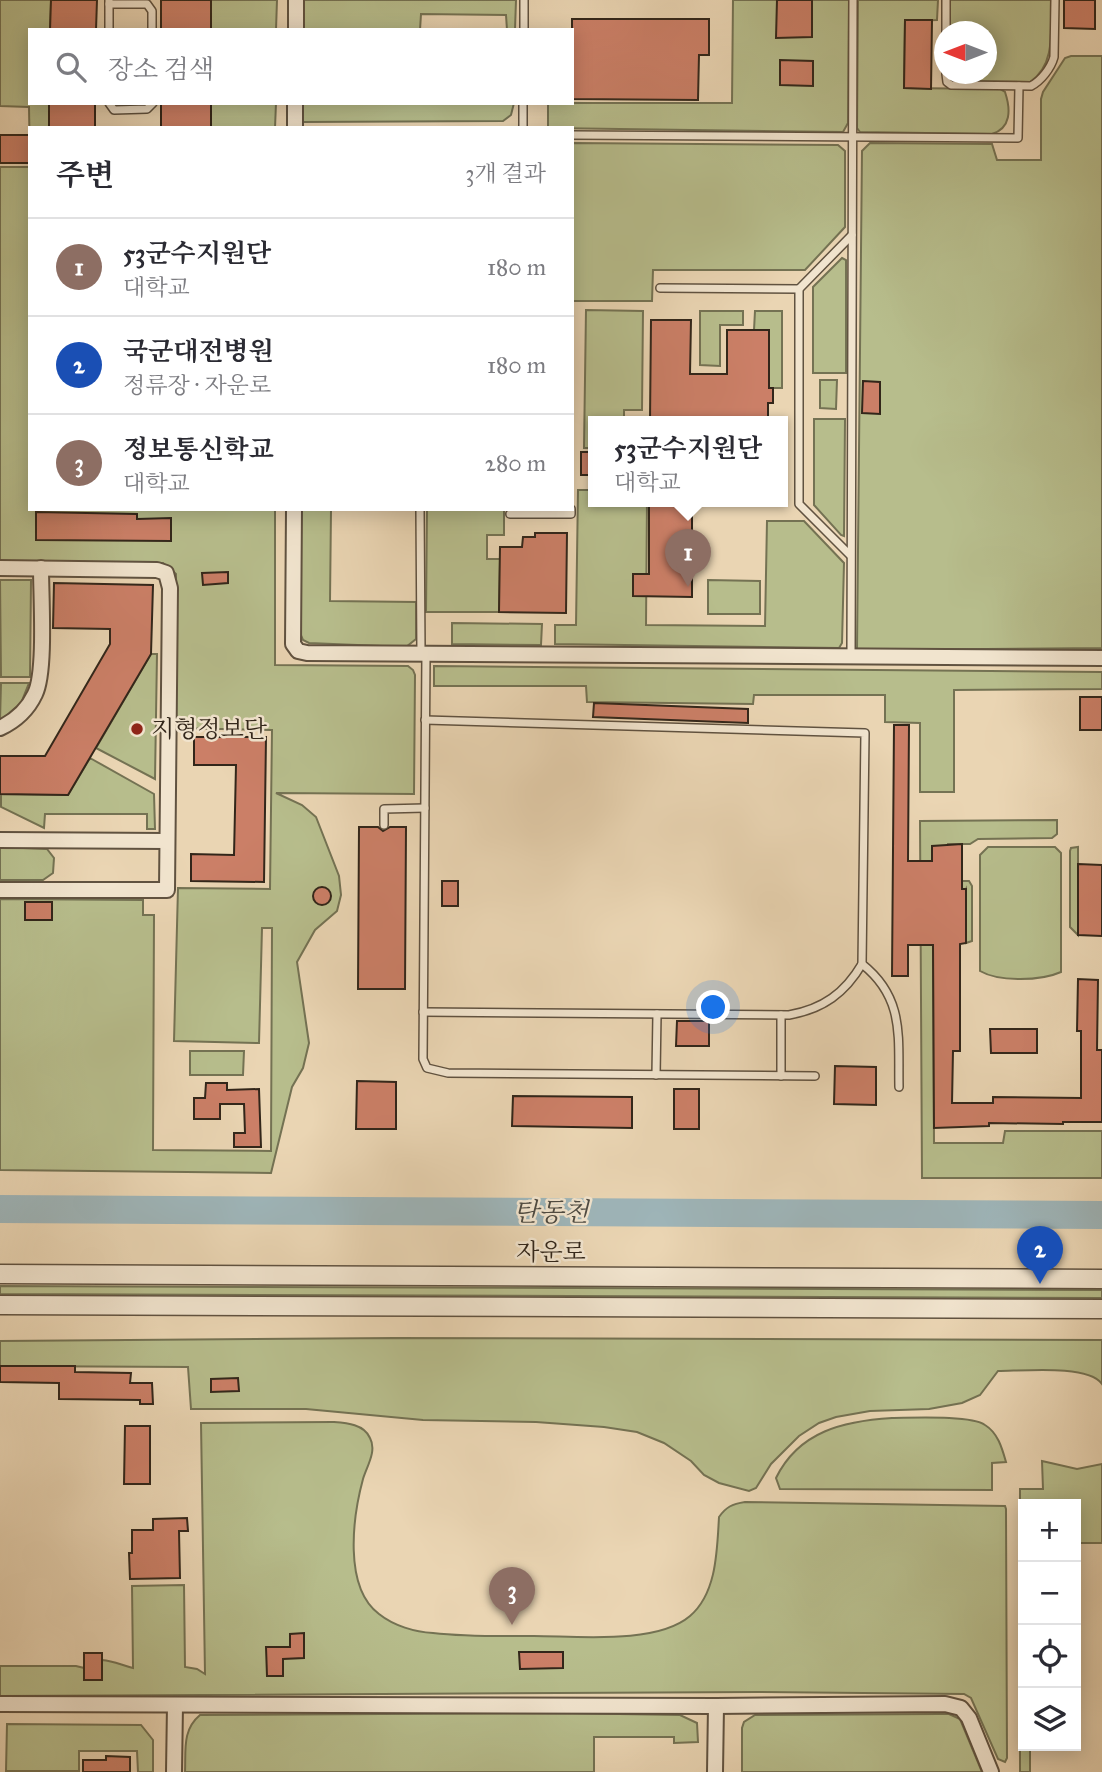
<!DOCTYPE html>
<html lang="ko">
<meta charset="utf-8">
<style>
body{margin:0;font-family:"IM FELL Great Primer","Noto Serif KR",serif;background:#f2f2f3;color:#2b2b33}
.controls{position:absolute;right:21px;bottom:21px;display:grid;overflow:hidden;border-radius:0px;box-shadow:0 4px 18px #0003}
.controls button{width:63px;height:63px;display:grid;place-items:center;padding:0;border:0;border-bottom:2px solid #e1e1e2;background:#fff;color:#2b2b33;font:35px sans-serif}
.compass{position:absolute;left:934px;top:21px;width:63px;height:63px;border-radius:50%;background:#fff;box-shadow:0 4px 18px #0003;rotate:270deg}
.you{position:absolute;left:714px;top:1008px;width:24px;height:24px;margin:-18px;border:5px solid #fff;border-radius:50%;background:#1a73e8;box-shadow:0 0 0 10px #1a73e833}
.badge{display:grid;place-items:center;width:46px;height:46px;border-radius:50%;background:#8f2418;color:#fff;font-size:23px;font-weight:700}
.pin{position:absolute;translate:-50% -58px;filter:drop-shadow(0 2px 4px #0008)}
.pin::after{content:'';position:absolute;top:37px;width:24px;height:21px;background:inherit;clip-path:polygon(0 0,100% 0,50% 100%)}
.popup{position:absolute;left:588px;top:416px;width:200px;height:91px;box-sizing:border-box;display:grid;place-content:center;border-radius:0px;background:#fff;filter:drop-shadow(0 2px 5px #0005);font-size:23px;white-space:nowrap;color:#7c7c81}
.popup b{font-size:26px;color:#2b2b33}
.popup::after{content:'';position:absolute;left:50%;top:100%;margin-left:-14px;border:14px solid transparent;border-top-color:#fff}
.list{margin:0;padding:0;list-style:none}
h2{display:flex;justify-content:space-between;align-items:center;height:91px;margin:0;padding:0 28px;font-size:30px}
h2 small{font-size:23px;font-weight:400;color:#7c7c81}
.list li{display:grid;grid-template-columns:46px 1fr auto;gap:21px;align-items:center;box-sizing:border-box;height:98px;padding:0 28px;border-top:2px solid #e1e1e2}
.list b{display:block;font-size:26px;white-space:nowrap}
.list p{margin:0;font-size:23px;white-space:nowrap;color:#7c7c81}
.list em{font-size:23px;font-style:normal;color:#7c7c81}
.icon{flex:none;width:38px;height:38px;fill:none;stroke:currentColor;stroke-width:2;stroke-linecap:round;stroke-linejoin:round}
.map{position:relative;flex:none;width:1102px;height:1772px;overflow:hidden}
.search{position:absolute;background:#fff;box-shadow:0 4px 18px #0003;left:28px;top:28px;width:546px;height:77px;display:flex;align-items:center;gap:18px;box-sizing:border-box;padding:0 24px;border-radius:0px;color:#7c7c81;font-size:26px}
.panel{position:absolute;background:#fff;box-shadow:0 4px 18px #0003;left:28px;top:126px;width:546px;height:385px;border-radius:0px}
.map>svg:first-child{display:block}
</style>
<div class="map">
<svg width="1102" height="1772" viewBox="0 0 1102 1772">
<rect width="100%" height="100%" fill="#ead5b3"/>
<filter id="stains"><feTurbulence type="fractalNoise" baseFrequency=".00286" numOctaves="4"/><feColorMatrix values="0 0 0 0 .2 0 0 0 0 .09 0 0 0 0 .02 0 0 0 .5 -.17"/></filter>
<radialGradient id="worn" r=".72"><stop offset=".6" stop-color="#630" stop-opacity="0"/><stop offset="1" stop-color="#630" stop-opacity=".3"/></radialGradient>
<g fill="#b7bd8c" stroke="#747253" stroke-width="2">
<polygon points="0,0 51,0 50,30 30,30 30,103 49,103 49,128 30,128 30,166 29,107 0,106"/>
<polygon points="211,0 277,0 276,30 211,30"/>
<polygon points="302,0 516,0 515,30 507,30 506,15 421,14 420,30 302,30"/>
<polygon points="733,0 849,0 848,123 843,132 548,128 548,103 732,103"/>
<path d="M858 0H938L937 20 905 21 904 88 1000 89 1005 92C1011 110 1011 128 992 134L860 132 857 128Z"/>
<path d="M949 0H1051C1050 28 1057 64 1030 82L953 81 949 74H986V32L949 31Z"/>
<polygon points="1071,56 1102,56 1102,648 857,650 862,151 870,143 992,144 997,160 1041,160 1041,99 1043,92 1065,58"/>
<polygon points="211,103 276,103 275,128 211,128"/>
<polygon points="302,103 514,103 511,115 503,121 302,122"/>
<polygon points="572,143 838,145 845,151 845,227 805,270 653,270 652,301 572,301"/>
<polygon points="0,167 30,167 30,509 275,509 275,665 408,666 413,670 415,675 414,794 276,793 302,805 316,817 339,876 341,895 337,911 315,930 297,962 309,1043 303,1068 292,1087 271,1173 0,1170 0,899 143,900 143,915 154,915 153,1150 271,1151 272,928 262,928 259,1043 174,1041 178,888 270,889 272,730 175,728 176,574 163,563 0,562"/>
<polygon points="842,258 846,260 846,373 813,373 813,287"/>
<polygon points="586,310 643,311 642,410 624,410 624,421 594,421 593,448 584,448"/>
<polygon points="700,311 743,311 743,325 720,325 720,366 700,365"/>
<polygon points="755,311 782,311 782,388 769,388 769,331 754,330"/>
<polygon points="820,380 837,380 836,409 820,408"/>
<polygon points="814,419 845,419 844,536 841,535 814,505"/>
<polygon points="578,490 593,490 594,501 647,501 646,625 765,626 767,521 804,521 844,563 842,643 839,648 555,644 555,625 576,625"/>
<polygon points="300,509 331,509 330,601 416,602 416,639 406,647 309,643 303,640 300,633"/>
<polygon points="427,509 504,509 504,535 487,535 487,559 500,559 499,612 426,612"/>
<polygon points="0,580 31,580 30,677 1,677"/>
<polygon points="708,580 760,581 760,614 708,614"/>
<polygon points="452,623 542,624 541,645 452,644"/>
<polygon points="151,654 157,654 155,779 96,748"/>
<polygon points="434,666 1102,672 1102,689 954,690 954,792 920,792 920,723 885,722 885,695 754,695 753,704 587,702 586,686 434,686"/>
<polygon points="1,683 29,683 21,703 0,721"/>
<polygon points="90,758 154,794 155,829 147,829 147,814 45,814 44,828 1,807 1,794 68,795"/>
<polygon points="1057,820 1057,834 1052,838 978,839 970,844 948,844 947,884 962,884 962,881 969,881 972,886 972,941 966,943 966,889 933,945 934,1143 1003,1143 1005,1131 1102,1131 1102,1178 922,1178 920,821"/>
<polygon points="0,847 47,849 54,858 53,873 43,880 0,880"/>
<path d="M988 847H1055L1061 853V972C1041 981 999 982 980 971V855Z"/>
<polygon points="1078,847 1078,935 1070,927 1070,851 1071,848"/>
<polygon points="190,1051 244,1051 243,1075 190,1075"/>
<polygon points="0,1286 1102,1290 1102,1298 0,1294"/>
<path d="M395 1338 1102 1340V1384C1089 1364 1021 1371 998 1371L980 1395 962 1403 929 1409 870 1411 836 1417 819 1423 799 1436 771 1464 756 1488 749 1491 719 1483 704 1475 691 1461 664 1443 637 1432 604 1427 536 1422 423 1420 306 1409H191L188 1367 0 1366V1341Z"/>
<path d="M892 1418C911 1418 971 1415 985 1425 998 1433 1002 1448 1006 1462L992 1463V1490L780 1489 776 1478C799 1431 844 1421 892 1418Z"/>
<path d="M333 1422C346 1423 364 1424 370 1438 377 1451 367 1466 363 1479 353 1516 343 1587 379 1614 394 1626 415 1632 433 1633 467 1637 501 1636 534 1636 576 1636 656 1645 690 1616 717 1593 717 1550 719 1517 726 1507 732 1504 745 1502L1005 1506 1006 1509 1007 1758 1005 1762 998 1759 971 1698 964 1694 758 1692 0 1696V1666H76L84 1668 102 1679V1660C114 1661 121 1665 133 1668L132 1586 184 1585 185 1667 197 1669 205 1674 201 1423Z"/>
<polygon points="1042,1461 1077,1469 1102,1464 1102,1543 1076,1543 1076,1504 1023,1504 1023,1746 1030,1746 1030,1772 1020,1772 1020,1489 1043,1489"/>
<path d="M558 1713 680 1715 697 1723 698 1742 674 1743V1737H594V1772H185C186 1750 182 1730 200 1715Z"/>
<polygon points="939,1714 949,1714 960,1719 982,1772 742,1772 742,1728 744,1722 755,1715"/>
<polygon points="7,1724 141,1725 153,1740 153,1772 138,1772 137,1751 79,1751 79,1771 6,1771"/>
</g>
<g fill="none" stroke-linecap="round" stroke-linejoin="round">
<polyline stroke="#9eb5b9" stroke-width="28" points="0,1209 1102,1215"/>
</g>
<g fill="#cb7f67" stroke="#32261a" stroke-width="2">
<polygon points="51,0 97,0 96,30 50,30"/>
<rect x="161" y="0" width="50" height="30"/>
<polygon points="777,0 812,0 812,37 776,38"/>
<polygon points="1064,0 1095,0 1095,29 1064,28"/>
<polygon points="572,19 709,19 709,55 699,55 698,100 572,99"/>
<polygon points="905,20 932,20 931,89 904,88"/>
<polygon points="780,60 813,61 813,86 780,85"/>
<rect x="49" y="103" width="46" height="25"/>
<rect x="161" y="103" width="50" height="25"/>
<polygon points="0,135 30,135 29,163 0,163"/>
<polygon points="651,320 691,320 690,374 727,374 727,330 769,330 769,388 773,388 773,403 768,403 768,421 650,421"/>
<polygon points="863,381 880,382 880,414 862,413"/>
<rect x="581" y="452" width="12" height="23"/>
<polygon points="649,501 692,501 692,597 633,596 633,574 649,574"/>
<polygon points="36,512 137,514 137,519 171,518 171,541 36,540"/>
<polygon points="535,533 567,533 566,613 499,612 500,547 522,547 523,537 535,537"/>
<polygon points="228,572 228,583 203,585 202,573"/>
<polygon points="54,583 153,585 151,654 68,795 0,794 0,756 45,756 110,644 110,629 53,628"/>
<rect x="1080" y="697" width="22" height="33"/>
<polygon points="594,703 748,709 748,723 593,717"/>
<polygon points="894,725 909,725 908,861 932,861 932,846 962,844 962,889 966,889 966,943 960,944 960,1051 953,1051 952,1103 993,1103 993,1097 1081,1098 1081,1031 1077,1031 1078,979 1098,980 1097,1050 1102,1050 1102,1122 1063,1122 1063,1124 989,1123 989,1126 934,1128 933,945 908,945 908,976 892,976"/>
<polygon points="194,737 266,737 264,882 191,881 191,854 234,855 236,765 194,765"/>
<polygon points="359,827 378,827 383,831 390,827 406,827 405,989 358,989"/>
<polygon points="1078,864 1102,865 1102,936 1078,935"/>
<rect x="442" y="881" width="16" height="25"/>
<circle cx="322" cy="896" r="9"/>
<rect x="25" y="902" width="27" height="18"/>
<polygon points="677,1021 709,1021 709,1046 676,1046"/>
<polygon points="990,1029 1037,1029 1037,1053 991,1053"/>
<polygon points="835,1066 876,1067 876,1105 834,1104"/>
<polygon points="357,1081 396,1082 396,1129 356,1129"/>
<polygon points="206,1083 227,1083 227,1090 259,1089 261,1147 234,1147 234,1133 245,1133 244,1104 220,1104 220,1119 194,1119 194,1098 205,1098"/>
<rect x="674" y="1089" width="25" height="40"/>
<polygon points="513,1096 632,1097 632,1128 512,1126"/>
<polygon points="0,1366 75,1366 75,1372 131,1373 130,1383 152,1383 153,1404 140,1404 140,1400 59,1399 59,1383 0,1382"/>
<polygon points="238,1378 239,1391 211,1392 211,1379"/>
<polygon points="125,1426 150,1426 150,1484 124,1484"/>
<polygon points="187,1518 188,1531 179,1531 180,1578 130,1579 129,1553 132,1553 132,1530 153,1530 153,1519"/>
<polygon points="304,1633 304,1658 283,1659 283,1676 267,1676 266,1647 290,1647 290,1634"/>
<polygon points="519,1652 563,1652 563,1668 520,1669"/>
<rect x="84" y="1653" width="18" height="27"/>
<polygon points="106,1756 130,1757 130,1772 83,1772 83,1760 106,1760"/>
</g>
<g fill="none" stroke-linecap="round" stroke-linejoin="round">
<g stroke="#605240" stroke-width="10">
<g id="service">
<polyline points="109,4 147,4 152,11 152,30"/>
<polyline points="109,30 109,1"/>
<polyline points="524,30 524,0"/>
<polyline points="946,32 946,0"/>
<path d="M946 74 947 82 951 85 1031 86C1041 81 1051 68 1054 57L1055 0"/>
<polyline points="109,103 114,110 147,109 153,103"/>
<polyline points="523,128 523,103"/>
<polyline points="572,135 1018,138 1019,86"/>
<polyline points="660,288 799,289"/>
<polyline points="420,509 421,653"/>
<polyline points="510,514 571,514 571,509"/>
<polyline points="850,555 799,504 799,289 852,235"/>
<polyline points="426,654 423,1059 427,1068 448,1073 815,1076"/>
<polyline points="851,656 853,0"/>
<polyline points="384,825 384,809 425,808"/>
<path d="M862 964C905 998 898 1037 899 1087"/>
<path d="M423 1012 789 1015C823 1009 845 993 862 964L865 733 425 720"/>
<polyline points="781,1015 781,1076"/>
<polyline points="656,1075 657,1014"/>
</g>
</g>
<g stroke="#605240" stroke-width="18">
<g id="minor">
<polyline points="296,30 296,0"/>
<polyline points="295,128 295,103"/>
<polyline points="294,509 293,644 298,651 307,653 1102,658"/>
<polyline points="0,568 157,570 166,573 170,588 167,890 0,890"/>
<path d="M0 728C15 721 28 709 35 694 46 672 41 597 41 568"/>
<polyline points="0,840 167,841"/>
<polyline points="0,1704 716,1706 945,1704 961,1708 969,1718 991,1772"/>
<polyline points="174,1772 175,1705"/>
<polyline points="715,1772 716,1706"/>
</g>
</g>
<g stroke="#605240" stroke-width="21">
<g id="tertiary">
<polyline points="0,1274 1102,1279"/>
<polyline points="0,1305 1102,1309"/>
</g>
</g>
<use href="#service" stroke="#f1e4ce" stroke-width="7"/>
<use href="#minor" stroke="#f1e4ce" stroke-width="14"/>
<use href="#tertiary" stroke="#f1e4ce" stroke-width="18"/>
</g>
<circle fill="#8f2418" stroke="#f1e4ce" stroke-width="2.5" cx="137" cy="729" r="7"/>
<g text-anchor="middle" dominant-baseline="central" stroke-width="5" stroke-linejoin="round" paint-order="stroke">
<g font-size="24" fill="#32261a" stroke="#f1e4ce" text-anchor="start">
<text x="151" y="729">지형정보단</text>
</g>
<g font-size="24" fill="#32261a" stroke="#f1e4ce">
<text x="551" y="1252">자운로</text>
</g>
<g font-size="26" font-style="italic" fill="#4d4a42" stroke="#f1e4ce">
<text x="551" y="1212">탄동천</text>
</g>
</g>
<rect width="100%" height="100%" filter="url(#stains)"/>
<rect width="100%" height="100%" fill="url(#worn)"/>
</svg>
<div class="controls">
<button>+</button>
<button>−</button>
<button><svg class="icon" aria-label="locate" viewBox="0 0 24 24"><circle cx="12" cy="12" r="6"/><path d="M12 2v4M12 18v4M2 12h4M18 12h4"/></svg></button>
<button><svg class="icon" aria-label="layers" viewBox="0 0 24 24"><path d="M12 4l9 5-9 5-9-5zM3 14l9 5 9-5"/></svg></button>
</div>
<svg class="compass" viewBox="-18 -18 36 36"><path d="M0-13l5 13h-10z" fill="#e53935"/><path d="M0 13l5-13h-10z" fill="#7c7c81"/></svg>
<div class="you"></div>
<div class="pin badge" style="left:688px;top:587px;background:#8d6e63">1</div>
<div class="popup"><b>53군수지원단</b>대학교</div>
<div class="pin badge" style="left:1040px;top:1284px;background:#1a4fb4">2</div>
<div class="pin badge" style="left:512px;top:1625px;background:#8d6e63">3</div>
<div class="search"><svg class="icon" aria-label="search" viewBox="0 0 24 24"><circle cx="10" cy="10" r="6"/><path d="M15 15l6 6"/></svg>장소 검색</div>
<section class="panel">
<h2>주변<small>3개 결과</small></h2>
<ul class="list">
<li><span class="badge" style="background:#8d6e63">1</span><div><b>53군수지원단</b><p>대학교</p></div><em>180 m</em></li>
<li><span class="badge" style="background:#1a4fb4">2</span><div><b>국군대전병원</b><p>정류장 · 자운로</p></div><em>180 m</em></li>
<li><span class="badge" style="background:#8d6e63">3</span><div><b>정보통신학교</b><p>대학교</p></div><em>280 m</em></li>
</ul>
</section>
</div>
